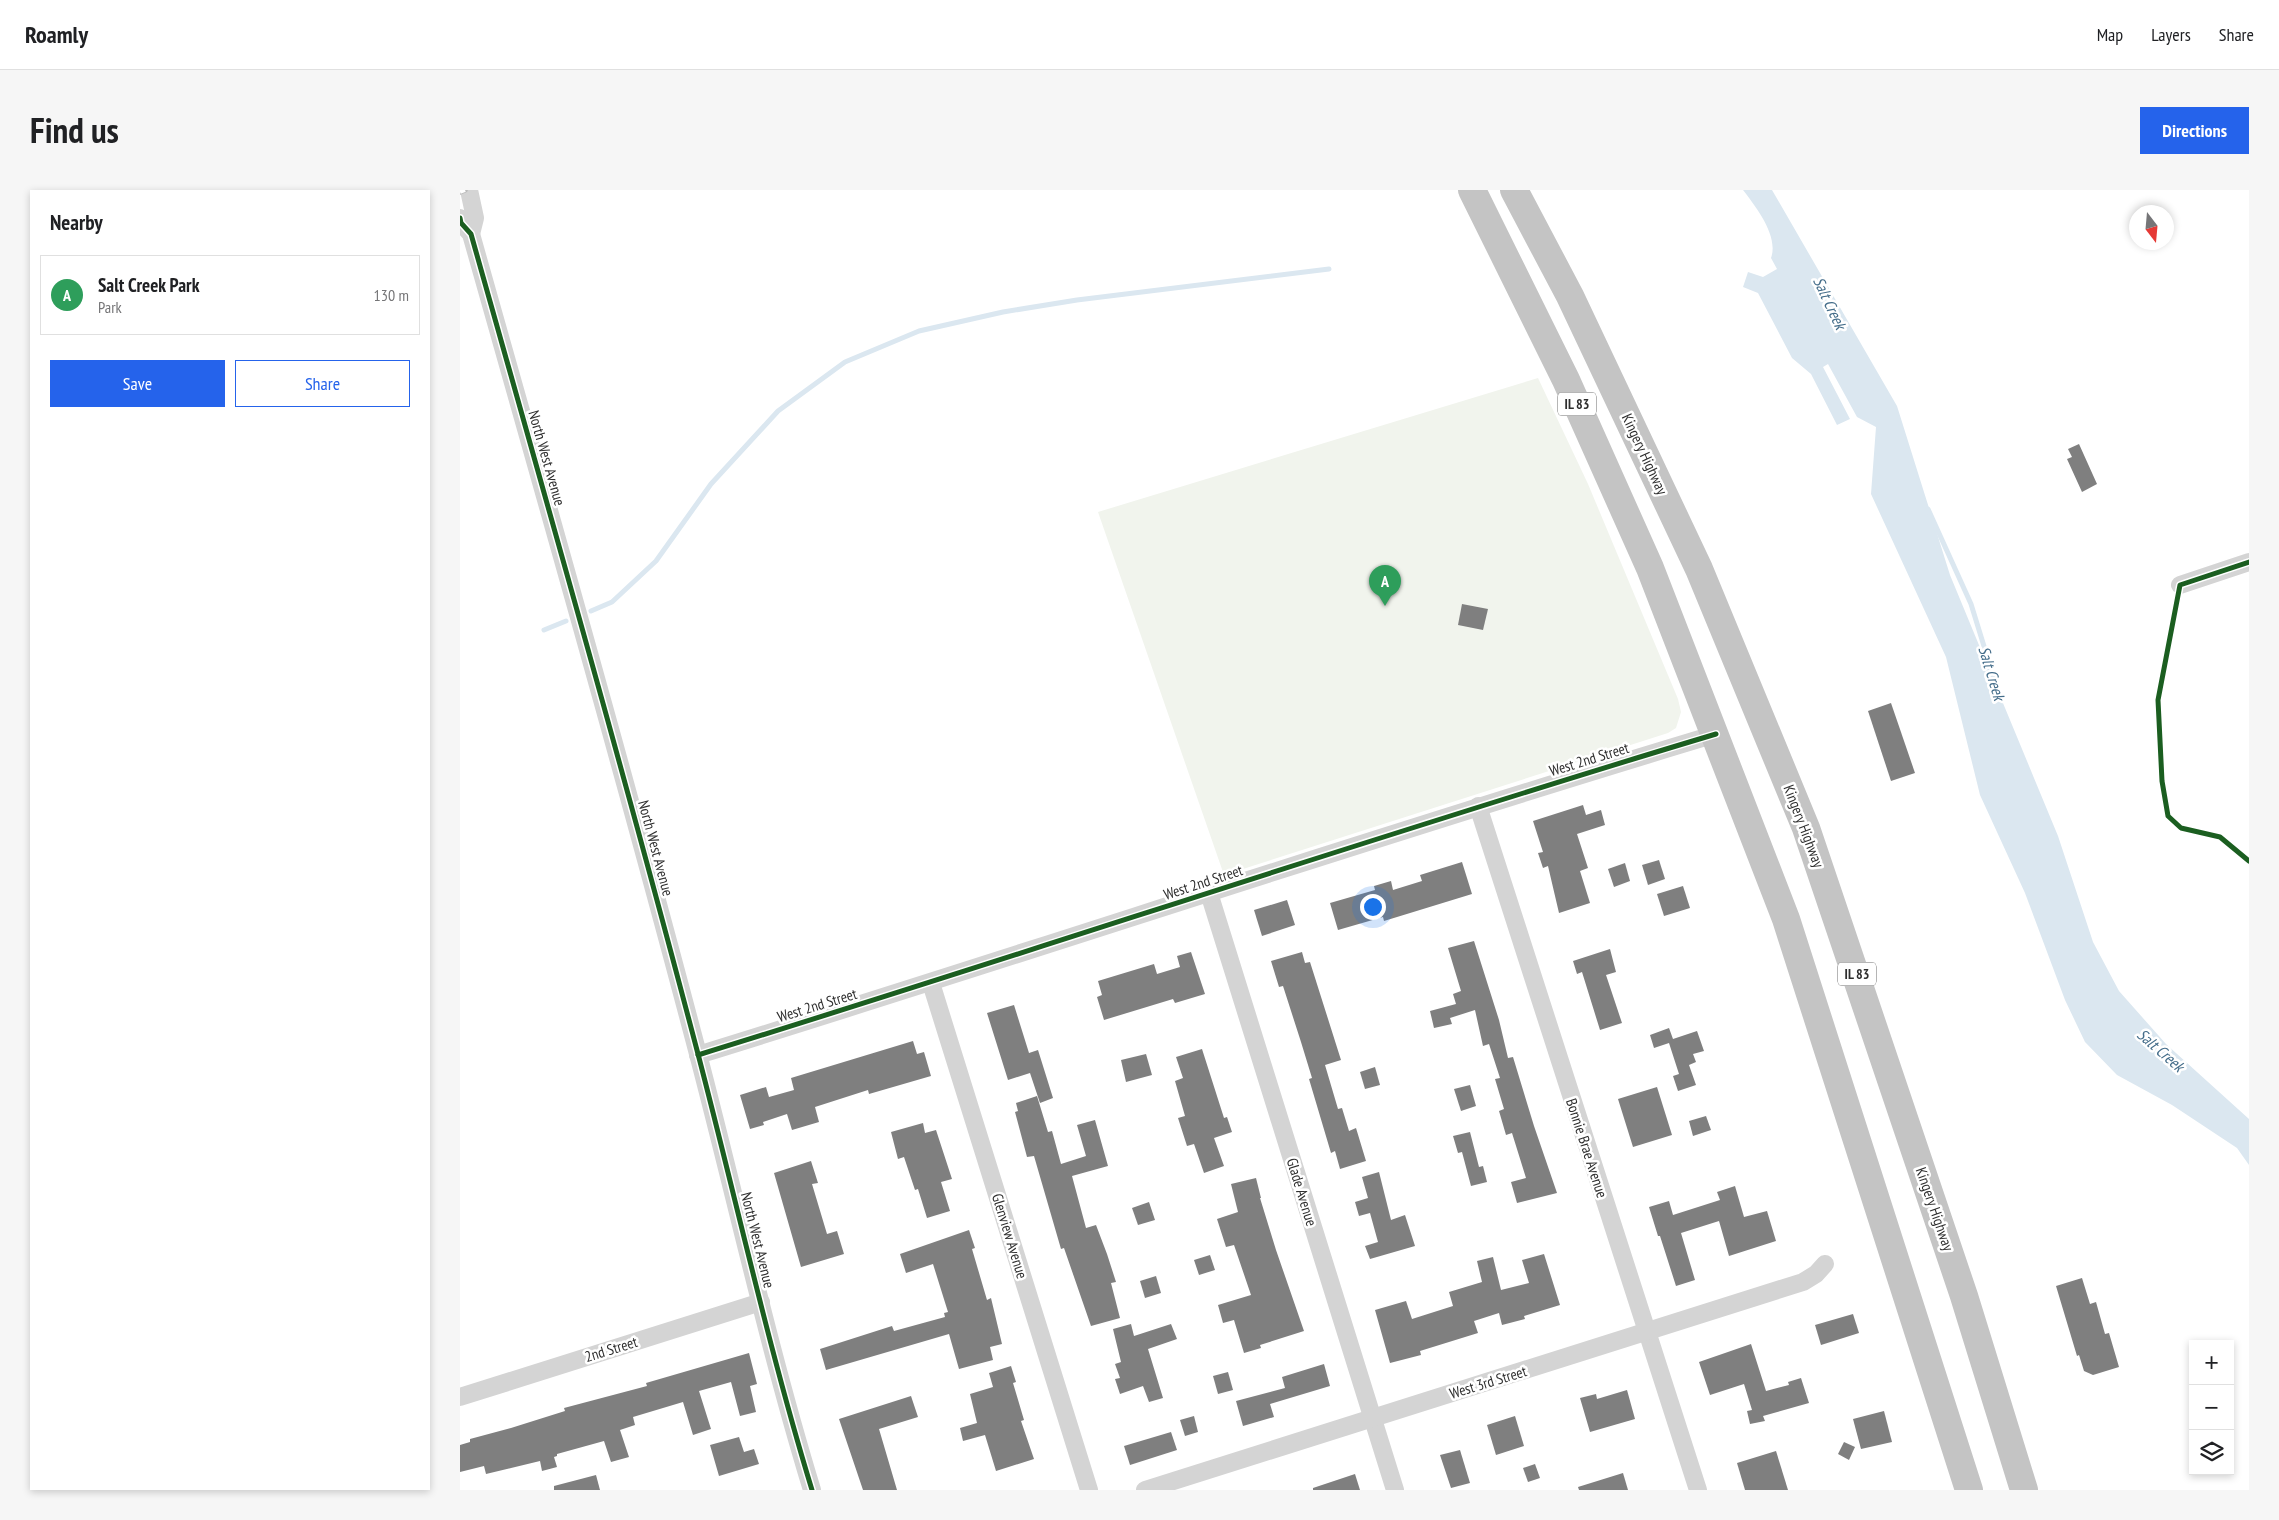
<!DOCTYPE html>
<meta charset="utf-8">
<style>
body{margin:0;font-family:"PT Sans Narrow",sans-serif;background:#f6f6f6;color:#202124}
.controls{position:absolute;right:15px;bottom:15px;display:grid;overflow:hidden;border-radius:0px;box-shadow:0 2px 8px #0003}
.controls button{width:45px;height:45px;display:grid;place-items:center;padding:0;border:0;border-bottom:1px solid #e0e0e0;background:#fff;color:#202124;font:25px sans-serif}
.compass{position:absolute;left:1669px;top:15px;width:45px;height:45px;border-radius:50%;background:#fff;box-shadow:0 2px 8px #0003;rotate:164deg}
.you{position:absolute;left:912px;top:716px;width:18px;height:18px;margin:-12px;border:4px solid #fff;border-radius:50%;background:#1a73e8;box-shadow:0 0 0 8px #1a73e833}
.badge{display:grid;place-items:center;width:32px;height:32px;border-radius:50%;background:#2563eb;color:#fff;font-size:16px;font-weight:700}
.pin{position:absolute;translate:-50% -41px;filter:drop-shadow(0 1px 2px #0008)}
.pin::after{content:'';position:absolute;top:26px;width:18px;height:15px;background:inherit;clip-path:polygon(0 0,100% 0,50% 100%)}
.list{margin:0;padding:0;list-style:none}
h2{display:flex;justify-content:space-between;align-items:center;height:65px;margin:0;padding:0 20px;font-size:21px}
h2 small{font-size:16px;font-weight:400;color:#757577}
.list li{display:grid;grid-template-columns:32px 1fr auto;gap:15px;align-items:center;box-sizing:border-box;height:80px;margin:0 10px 10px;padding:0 10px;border:1px solid #e0e0e0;border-radius:0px}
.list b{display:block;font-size:19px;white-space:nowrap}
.list p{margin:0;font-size:16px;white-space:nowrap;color:#757577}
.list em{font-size:16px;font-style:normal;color:#757577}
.actions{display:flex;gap:10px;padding:15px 20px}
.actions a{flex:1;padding:11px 0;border:1px solid #2563eb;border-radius:0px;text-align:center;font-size:18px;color:#2563eb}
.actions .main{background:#2563eb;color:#fff}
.icon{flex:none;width:28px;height:28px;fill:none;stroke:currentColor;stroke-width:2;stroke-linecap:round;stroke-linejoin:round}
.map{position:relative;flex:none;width:1789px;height:1300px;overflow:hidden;border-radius:0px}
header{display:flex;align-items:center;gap:30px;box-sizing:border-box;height:70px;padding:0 25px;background:#fff;border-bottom:1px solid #e0e0e0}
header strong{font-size:24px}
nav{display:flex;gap:28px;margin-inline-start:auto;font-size:18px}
.intro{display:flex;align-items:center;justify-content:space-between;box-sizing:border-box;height:120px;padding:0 30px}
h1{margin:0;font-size:35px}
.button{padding:12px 22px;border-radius:0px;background:#2563eb;color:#fff;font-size:18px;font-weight:700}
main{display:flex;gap:30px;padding:0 30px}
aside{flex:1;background:#fff;border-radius:0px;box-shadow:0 2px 8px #0003}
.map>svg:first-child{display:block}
</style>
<header>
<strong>Roamly</strong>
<nav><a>Map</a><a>Layers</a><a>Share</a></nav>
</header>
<div class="intro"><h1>Find us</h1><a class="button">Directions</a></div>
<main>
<aside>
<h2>Nearby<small></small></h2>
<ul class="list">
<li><span class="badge" style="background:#2e9e5b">A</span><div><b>Salt Creek Park</b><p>Park</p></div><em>130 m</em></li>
</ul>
<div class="actions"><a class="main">Save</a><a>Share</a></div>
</aside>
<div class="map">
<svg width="1789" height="1300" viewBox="0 0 1789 1300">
<rect width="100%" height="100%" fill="#fff"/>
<polygon fill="#f1f4ed" points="1078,188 1128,294 1218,509 1221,522 1216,538 1208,543 764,685 638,322"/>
<path fill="#dbe7f0" d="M1283 0H1312L1437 216 1490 385 1598 646 1633 752 1659 801 1706 854 1789 929V975L1777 958 1712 915 1657 885 1625 852 1605 810 1565 703 1520 605 1486 467 1411 304 1416 237 1397 227 1368 174 1363 177 1390 229 1377 235 1351 184 1332 168 1298 103 1283 97 1288 82 1303 87 1317 79 1311 68C1319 46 1296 17 1283 0Z"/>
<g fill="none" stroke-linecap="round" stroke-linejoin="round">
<g stroke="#dbe7f0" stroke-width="5">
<polyline points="1468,319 1511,414 1539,505"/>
<polyline points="131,421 152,412 196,371 251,294 318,221 385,172 459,141 543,122 617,110 869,79"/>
<polyline points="84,440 106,431"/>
</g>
</g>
<g fill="#7f7f7f">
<polygon points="1619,254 1637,294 1622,302 1607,269 1612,267 1608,259"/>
<polygon points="1002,414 1028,419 1023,440 998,435"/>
<polygon points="1431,513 1455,583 1431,591 1408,521"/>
<polygon points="1123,615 1126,625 1141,620 1145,635 1117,644 1128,678 1120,681 1130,713 1099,723 1088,676 1083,678 1078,663 1083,662 1073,631"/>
<polygon points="1199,670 1205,689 1188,695 1182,675"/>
<polygon points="1002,672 1012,704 924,731 923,727 878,740 870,713 915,700 914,696 931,691 933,700 962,691 960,685"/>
<polygon points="1165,673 1170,691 1154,697 1148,679"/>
<polygon points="1223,696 1230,718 1204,726 1197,704"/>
<polygon points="827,710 835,735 802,746 794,720"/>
<polygon points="1014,751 1039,830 1048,868 1053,867 1074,936 1097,1003 1057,1013 1051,992 1066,988 1052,943 1046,945 1039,921 1044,919 1035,889 1040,888 1029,854 1023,856 1015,820 990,828 992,834 974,838 970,821 996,814 993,804 1001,801 988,758"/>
<polygon points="1150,759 1156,782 1146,785 1162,833 1140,840 1122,782 1117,784 1113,771"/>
<polygon points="731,762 745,804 715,813 713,809 644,830 637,807 642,805 638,791 694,774 697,784 720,777 717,766"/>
<polygon points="842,762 845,773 850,772 881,870 865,875 878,919 882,918 889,941 896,938 906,971 880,979 875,961 871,963 849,889 852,888 841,852 823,796 819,797 811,771"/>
<polygon points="554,815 569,863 578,860 593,908 580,913 570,883 548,890 527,823"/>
<polygon points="1209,838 1213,849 1237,841 1244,861 1233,864 1236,872 1229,875 1236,895 1218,901 1213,886 1219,884 1209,853 1194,858 1190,845"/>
<polygon points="453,851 457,864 464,862 471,886 409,904 408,900 355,917 359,932 332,940 327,924 303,932 304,935 290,939 280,905 306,897 309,907 334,900 331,888"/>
<polygon points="742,859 764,928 767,927 772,942 754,948 764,976 744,983 734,954 727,956 718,928 725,926 715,891 723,888 716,867"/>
<polygon points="686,864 692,885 666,892 661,870"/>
<polygon points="915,877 920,895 905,899 900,882"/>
<polygon points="1010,895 1016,916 1001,921 994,899"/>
<polygon points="1197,897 1212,945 1173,957 1158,909"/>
<polygon points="577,906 588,942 592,941 601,974 626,966 617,935 635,930 648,976 612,986 626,1038 636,1035 647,1064 656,1092 651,1093 660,1128 631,1136 604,1058 601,1059 574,966 567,967 555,922 558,921 556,913"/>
<polygon points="1246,926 1251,940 1233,946 1229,931"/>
<polygon points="463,933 465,943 476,940 492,989 481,992 490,1021 467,1028 458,999 455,1000 444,967 438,969 431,942"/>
<polygon points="1010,942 1019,977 1023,976 1027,992 1011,996 1002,962 998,963 993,946"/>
<polygon points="351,971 358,993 352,994 367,1044 377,1041 384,1064 341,1077 314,983"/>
<polygon points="919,982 931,1030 945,1025 955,1056 910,1069 905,1056 918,1052 910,1023 899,1026 895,1012 908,1008 902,987"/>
<polygon points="796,988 801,1008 800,1008 816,1060 844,1141 800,1155 801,1158 784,1163 774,1130 763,1133 758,1115 791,1105 774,1055 766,1057 757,1029 778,1022 771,994"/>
<polygon points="1275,996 1284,1027 1307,1021 1316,1051 1269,1066 1259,1031 1221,1043 1235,1090 1216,1096 1200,1046 1198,1046 1189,1017 1209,1011 1213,1025 1260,1010 1257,1002"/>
<polygon points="689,1012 695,1030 678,1035 672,1018"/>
<polygon points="509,1040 515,1058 512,1059 527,1110 531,1108 542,1154 530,1157 533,1170 499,1179 489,1144 366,1180 360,1159 432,1136 434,1141 485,1127 484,1123 488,1122 473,1074 446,1083 440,1064"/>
<polygon points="1084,1064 1100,1115 1064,1126 1065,1129 1042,1135 1039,1123 1014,1131 1018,1143 960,1161 961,1165 930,1173 915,1120 946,1111 952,1129 993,1116 989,1102 1022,1092 1017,1071 1033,1067 1041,1100 1069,1093 1062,1070"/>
<polygon points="750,1065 755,1080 739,1085 734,1070"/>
<polygon points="696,1086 701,1103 685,1108 680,1091"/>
<polygon points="1622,1088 1630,1114 1636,1112 1645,1144 1649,1143 1659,1177 1633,1185 1624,1181 1619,1165 1617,1166 1596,1096"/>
<polygon points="1393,1124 1399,1143 1361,1155 1355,1135"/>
<polygon points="671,1134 674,1146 711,1134 717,1149 688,1159 703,1208 689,1212 683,1196 660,1204 655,1189 660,1188 655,1174 661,1172 653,1139"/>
<polygon points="1291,1154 1306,1201 1329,1195 1328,1192 1341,1188 1349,1213 1303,1226 1305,1231 1290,1234 1287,1221 1292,1220 1284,1194 1250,1205 1239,1172"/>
<polygon points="289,1163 297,1194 290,1196 296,1222 280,1226 271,1192 239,1201 251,1239 233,1245 223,1212 173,1227 175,1235 160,1240 169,1267 151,1272 144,1251 97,1264 97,1266 94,1267 97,1277 82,1281 80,1271 26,1284 24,1276 0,1282 0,1255 10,1252 10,1249 51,1238 105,1221 104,1218 187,1196 186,1193"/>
<polygon points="864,1174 870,1196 810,1214 814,1227 783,1236 776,1211 825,1198 822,1187"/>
<polygon points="551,1176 556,1192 553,1193 564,1230 561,1231 574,1269 536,1281 525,1245 503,1251 500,1238 517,1233 510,1204 533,1197 529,1183"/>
<polygon points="768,1182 773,1200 758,1204 753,1186"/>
<polygon points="1167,1200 1175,1229 1130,1242 1120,1208 1136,1204 1137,1209"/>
<polygon points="451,1206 458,1227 419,1239 437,1300 403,1300 379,1229"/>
<polygon points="1424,1221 1432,1252 1401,1259 1393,1229"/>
<polygon points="734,1226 738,1242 725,1246 720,1230"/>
<polygon points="1055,1226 1064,1256 1036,1265 1027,1235"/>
<polygon points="711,1242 717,1260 670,1275 664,1256"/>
<polygon points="279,1247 284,1262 294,1259 299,1274 259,1286 250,1255"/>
<polygon points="1384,1252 1395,1257 1389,1270 1378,1264"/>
<polygon points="1000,1260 1010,1293 991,1298 980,1265"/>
<polygon points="1316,1261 1328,1300 1285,1300 1277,1273"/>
<polygon points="1075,1274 1080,1288 1068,1292 1063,1278"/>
<polygon points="1163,1283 1168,1300 1119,1300 1118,1297"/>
<polygon points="895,1284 900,1300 853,1300 853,1298"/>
<polygon points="136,1285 140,1300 94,1300 94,1296"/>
</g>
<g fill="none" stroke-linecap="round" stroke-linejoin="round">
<g stroke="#d4d4d4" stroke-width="18">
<polyline points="9,0 15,28 11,44"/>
<path d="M0 28 1 33 11 44C88 317 166 590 238 864 276 1009 308 1156 352 1300"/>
<polyline points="1720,395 1789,372"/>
<polyline points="1018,616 1238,1300"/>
<polyline points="749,703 935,1300"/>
<polyline points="471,793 629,1300"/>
<path d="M238 865C578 760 915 646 1256 544"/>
<polyline points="0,1207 301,1112"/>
<polyline points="685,1300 1343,1092 1356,1084 1365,1074"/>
</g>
<g stroke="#c4c4c4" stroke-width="28">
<polyline points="1012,0 1106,190 1190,378 1326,729 1509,1300"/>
<polyline points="1054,0 1110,106 1239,379 1346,638 1504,1106 1564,1300"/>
</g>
<g stroke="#bbb" stroke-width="5.5">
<polyline id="rail" points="0,2 5,0"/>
</g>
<use href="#rail" stroke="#fff" stroke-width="4" stroke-dasharray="11" stroke-linecap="butt"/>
<g stroke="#fff" stroke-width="8">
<g id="cycleway">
<path d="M0 28 1 33 11 44C88 317 166 590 238 864 276 1009 308 1156 352 1300"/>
<polyline points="1789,372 1720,395 1698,510 1702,591 1708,626 1721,638 1760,647 1789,671"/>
<path d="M238 865C578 760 915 646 1256 544"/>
</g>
</g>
<use href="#cycleway" stroke="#1b5e20" stroke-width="5"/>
</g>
<g text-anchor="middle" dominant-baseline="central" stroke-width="5" stroke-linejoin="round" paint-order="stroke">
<g fill="#fff" stroke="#6d6d6d" stroke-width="1">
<rect x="1098" y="202.5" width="38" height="23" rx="4"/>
<rect x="1378" y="772.5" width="38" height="23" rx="4"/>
</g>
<g font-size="14" font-weight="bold" fill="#2f2f2f">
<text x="1117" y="214">IL 83</text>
<text x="1397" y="784">IL 83</text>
</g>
<g font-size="15" fill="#2f2f2f" stroke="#fff">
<text transform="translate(1185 264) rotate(65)">Kingery Highway</text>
<text transform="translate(87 268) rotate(74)">North West Avenue</text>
<text transform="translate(1129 569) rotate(-17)">West 2nd Street</text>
<text transform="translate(1344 636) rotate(69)">Kingery Highway</text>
<text transform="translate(196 658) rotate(75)">North West Avenue</text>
<text transform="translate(743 692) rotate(-18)">West 2nd Street</text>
<text transform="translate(357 815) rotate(-17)">West 2nd Street</text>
<text transform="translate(1127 958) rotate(72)">Bonnie Brae Avenue</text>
<text transform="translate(842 1002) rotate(73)">Glade Avenue</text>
<text transform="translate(1475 1019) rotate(71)">Kingery Highway</text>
<text transform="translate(550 1046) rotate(73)">Glenview Avenue</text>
<text transform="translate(298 1050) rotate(76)">North West Avenue</text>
<text transform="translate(151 1159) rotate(-17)">2nd Street</text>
<text transform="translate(1028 1192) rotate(-17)">West 3rd Street</text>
</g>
<g font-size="16" font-style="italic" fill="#446d8a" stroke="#fff">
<text transform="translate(1370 113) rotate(65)">Salt Creek</text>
<text transform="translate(1532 483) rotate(73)">Salt Creek</text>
<text transform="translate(1701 860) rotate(41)">Salt Creek</text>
</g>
</g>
</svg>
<div class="controls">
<button>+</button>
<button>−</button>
<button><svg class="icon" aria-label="layers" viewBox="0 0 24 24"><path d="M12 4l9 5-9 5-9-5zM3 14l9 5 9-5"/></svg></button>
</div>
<svg class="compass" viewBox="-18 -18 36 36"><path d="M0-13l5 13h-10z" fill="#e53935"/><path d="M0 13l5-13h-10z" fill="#757577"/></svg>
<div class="you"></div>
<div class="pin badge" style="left:925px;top:416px;background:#2e9e5b">A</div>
</div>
</main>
